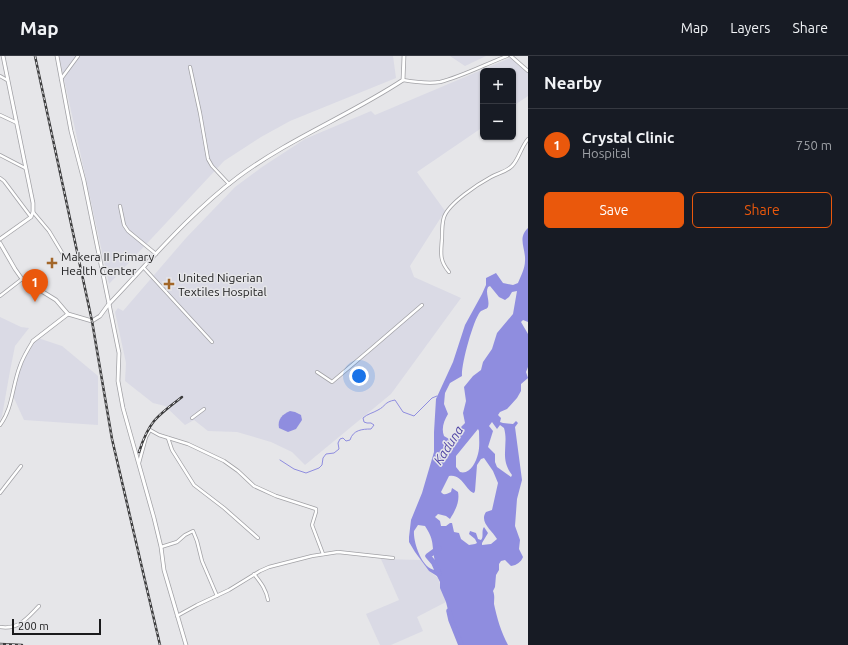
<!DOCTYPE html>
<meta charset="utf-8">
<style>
body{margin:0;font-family:Ubuntu,sans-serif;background:#20242c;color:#f1f3f6}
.controls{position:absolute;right:12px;top:12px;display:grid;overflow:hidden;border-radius:6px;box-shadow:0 1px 3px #0004}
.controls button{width:36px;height:36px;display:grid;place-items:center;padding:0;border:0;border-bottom:1px solid #363941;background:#171b24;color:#f1f3f6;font:20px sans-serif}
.scale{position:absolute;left:12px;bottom:10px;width:89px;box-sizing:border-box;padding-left:4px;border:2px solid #1b1b1c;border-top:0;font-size:11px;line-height:14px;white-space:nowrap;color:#1b1b1c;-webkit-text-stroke:3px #e6e6e9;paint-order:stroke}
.you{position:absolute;left:359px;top:320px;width:14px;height:14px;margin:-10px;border:3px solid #fff;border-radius:50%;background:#1a73e8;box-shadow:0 0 0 6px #1a73e833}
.badge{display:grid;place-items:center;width:26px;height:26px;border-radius:50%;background:#ea580c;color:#fff;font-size:13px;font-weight:700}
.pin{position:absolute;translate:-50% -33px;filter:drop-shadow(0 1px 2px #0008)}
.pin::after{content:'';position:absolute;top:21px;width:14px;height:12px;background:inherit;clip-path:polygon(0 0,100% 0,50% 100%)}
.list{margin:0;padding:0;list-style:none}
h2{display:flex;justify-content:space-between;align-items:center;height:52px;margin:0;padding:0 16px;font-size:17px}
h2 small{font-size:13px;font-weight:400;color:#9ea1a6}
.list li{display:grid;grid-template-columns:26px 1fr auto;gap:12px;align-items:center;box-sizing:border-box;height:72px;padding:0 16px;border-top:1px solid #363941}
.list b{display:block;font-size:15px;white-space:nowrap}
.list p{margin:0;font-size:13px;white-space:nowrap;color:#9ea1a6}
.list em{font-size:13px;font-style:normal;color:#9ea1a6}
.actions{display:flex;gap:8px;padding:12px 16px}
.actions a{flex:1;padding:9px 0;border:1px solid #ea580c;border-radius:6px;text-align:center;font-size:14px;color:#ea580c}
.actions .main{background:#ea580c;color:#fff}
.map{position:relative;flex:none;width:528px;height:589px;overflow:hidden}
header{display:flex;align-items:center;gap:24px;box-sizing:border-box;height:56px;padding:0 20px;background:#171b24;border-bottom:1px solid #363941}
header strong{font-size:19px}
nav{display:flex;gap:22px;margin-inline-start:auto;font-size:14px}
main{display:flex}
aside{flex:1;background:#171b24}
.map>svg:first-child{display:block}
</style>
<header>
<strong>Map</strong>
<nav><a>Map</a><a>Layers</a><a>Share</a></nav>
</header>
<main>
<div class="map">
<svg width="528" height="589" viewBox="0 0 528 589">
<rect width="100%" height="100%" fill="#e6e6e9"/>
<g fill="#dadae5">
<polygon points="59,0 393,0 396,22 290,65 261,81 224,105 109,228"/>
<polygon points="450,0 486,0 465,10"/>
<polygon points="510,2 528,17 528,40 513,50 513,15 483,15 483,71 417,116 445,155 410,210 414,221 461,242 391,338 305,409 292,396 271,386 237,376 208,375 194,364 185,369 165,350 153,347 125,325 126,307 115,256 118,252 123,255 186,182 235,131 262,111 305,83 371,55 375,59"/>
<polygon points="0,261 21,271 29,272 15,290 10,315 2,360 0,364"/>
<polygon points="38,282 62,290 98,320 98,369 24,364 13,340 18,309"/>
<polygon points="381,503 421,504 429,515 438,522 446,546 417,561 423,575 391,589 380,589 366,558 399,544"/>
</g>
<g fill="#8f8ddf" fill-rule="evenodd">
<path d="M528 172V266L523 264 521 266 528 278V311L526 316 528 322 521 328V335L517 342 507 353 500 356 498 359 501 362 500 366 503 367 513 368 516 365 518 367 515 371 522 424 517 443 515 470 520 484 519 493 523 501C521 506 517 509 511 510L505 504 501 505 499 508V514L496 519 495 531 493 535C495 540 494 543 494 548 497 562 501 576 508 589H462L450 562 446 546 440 532V526L437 520 429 515 415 496 409 486V481L411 464 422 437 434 396V376L436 343 453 306 465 269 482 238 486 229V222L496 217 503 227 513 229 518 227C521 220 525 212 525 205 526 193 517 182 528 172ZM490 230 499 241 505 244 509 241 512 236 517 235 513 258 497 277 492 293 483 306 481 314 473 320 464 331 466 345 463 357 465 367 459 373 460 380 459 382 449 383 444 380C441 372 444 365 448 358L444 348 445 337 450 327 462 320C461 309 473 265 480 256 483 253 486 254 488 251 490 244 485 237 488 231ZM492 366 497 373 500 369 504 372C509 389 499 402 512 419L511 421 497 411 495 406V398L488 391 493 375 489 370ZM478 373 479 375C479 382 480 391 478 398 476 406 470 419 460 416L456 411V400ZM484 402 493 415 498 427 492 454 486 456C479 466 492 474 497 483L491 488 482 489V487L488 477 484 471C481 475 484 481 481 484L478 483 476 477 470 475 469 478 475 483 477 487 475 488 469 489 461 483 459 477 454 476 452 467H450L446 470H441L440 465 435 461 438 458 446 460 450 463C455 455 460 446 458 436L452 432 451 436C447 438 444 440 441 436L449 420C462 417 466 435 474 437L475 435 477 409 481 403ZM418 469 425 470C434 484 432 487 434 501 435 506 437 509 435 514 422 513 413 486 414 475Z"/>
<path d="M290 355 295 356 301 359 302 364 296 373 288 376 279 372C277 363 283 358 290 355Z"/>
</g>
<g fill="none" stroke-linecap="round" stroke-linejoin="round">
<path stroke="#8f8ddf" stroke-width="1" d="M280 404 294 413 306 417 319 412 322 409 323 402 326 398 334 397 339 393 338 387 340 383 343 382 346 385 350 384C353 374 362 373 371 373L374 369 371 367H367L364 366 363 362C367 358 373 357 378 354 386 350 384 346 395 344L403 356 414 360 432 342 437 340"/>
<g stroke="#8f8ddf" stroke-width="5.5">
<polyline points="439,518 434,507 428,500 439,492"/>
<polyline points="449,555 451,564 461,589"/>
</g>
<g stroke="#a2a2a6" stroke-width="4">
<g id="minor">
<polyline points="511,0 528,15"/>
<polyline points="190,11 200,57 208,103 212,110 229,128"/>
<polyline points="0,20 7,24"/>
<polyline points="61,23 78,0"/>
<path d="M403 24C415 26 428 28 440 26 461 21 486 8 507 0"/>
<polyline points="0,59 17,67"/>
<polyline points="0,99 25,112"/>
<polyline points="0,122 4,125 31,161"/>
<polyline points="120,150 124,169 128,175 156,198"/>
<polyline points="33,156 49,175 64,200"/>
<polyline points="144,212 212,286"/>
<path d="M449 216C439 204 441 197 442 182 442 175 442 167 444 161 449 147 478 128 491 121 498 117 506 116 512 110 519 103 521 91 528 83"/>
<polyline points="0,240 22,223"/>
<polyline points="317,316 332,326 372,292 422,249"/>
<polyline points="192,362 204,353"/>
<path d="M0 369C13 352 12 330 20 310 23 301 28 293 33 285"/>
<polyline points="168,382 172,394 194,429 224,452 258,482"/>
<polyline points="139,407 146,381 150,374 159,379 188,388 224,405 238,415 254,430 276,440 316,453 316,456 312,469 323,498"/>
<polyline points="0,437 21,410"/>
<polyline points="161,491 177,486 185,479 193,475 197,485 202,505 217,540"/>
<path d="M254 518C261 527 266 533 268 544"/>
<polyline points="177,560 197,549 229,534 260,515 269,511 312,500 338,496 393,502"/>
<path d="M0 571C19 574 27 562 39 550"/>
</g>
</g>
<g stroke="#a2a2a6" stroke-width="4.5">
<g id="tertiary">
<polyline points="57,0 71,75 84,125 119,297 118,325 123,352 154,462 161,491 164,514 186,589"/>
<polyline points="0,183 31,161 33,156 33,147 3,0"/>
<path d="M0 187 15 213 22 223 56 244 68 258 92 265 100 260 108 249C150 205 190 157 238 121 289 83 350 59 403 24L404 0"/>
<polyline points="33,285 68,258"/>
</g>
</g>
<use href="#minor" stroke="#fff" stroke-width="2.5"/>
<use href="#tertiary" stroke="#fff" stroke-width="3"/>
<g stroke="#3c3c3d" stroke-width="2.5">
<g id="rail">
<polyline points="35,0 92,265 112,383 160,589"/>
<path d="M139 396C149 365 157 360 182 341"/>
<polyline points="0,588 22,589"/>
</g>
</g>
<use href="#rail" stroke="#e6e6e9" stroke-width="1" stroke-dasharray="3" stroke-linecap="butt"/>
</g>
<g fill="#a26629" stroke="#e6e6e9" stroke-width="1.5">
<path d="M50 201h4v4h4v4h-4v4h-4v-4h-4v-4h4z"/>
<path d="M167 222h4v4h4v4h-4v4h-4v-4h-4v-4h4z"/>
</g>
<g text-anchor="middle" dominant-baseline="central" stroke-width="3" stroke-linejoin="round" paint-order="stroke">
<g font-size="12" fill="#1b1b1c" stroke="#e6e6e9" text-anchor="start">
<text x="61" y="200">Makera II Primary<tspan x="61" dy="14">Health Center</tspan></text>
<text x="178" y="221">United Nigerian<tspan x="178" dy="14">Textiles Hospital</tspan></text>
</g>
<g font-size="13" font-style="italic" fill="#5045a6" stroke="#e6e6e9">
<text transform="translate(448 389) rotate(-57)">Kaduna</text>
</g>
</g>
</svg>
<div class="controls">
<button>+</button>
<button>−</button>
</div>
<div class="scale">200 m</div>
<div class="you"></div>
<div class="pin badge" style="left:35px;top:246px">1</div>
</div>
<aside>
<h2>Nearby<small></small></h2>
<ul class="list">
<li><span class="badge">1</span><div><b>Crystal Clinic</b><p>Hospital</p></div><em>750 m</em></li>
</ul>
<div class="actions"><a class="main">Save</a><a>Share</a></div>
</aside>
</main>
